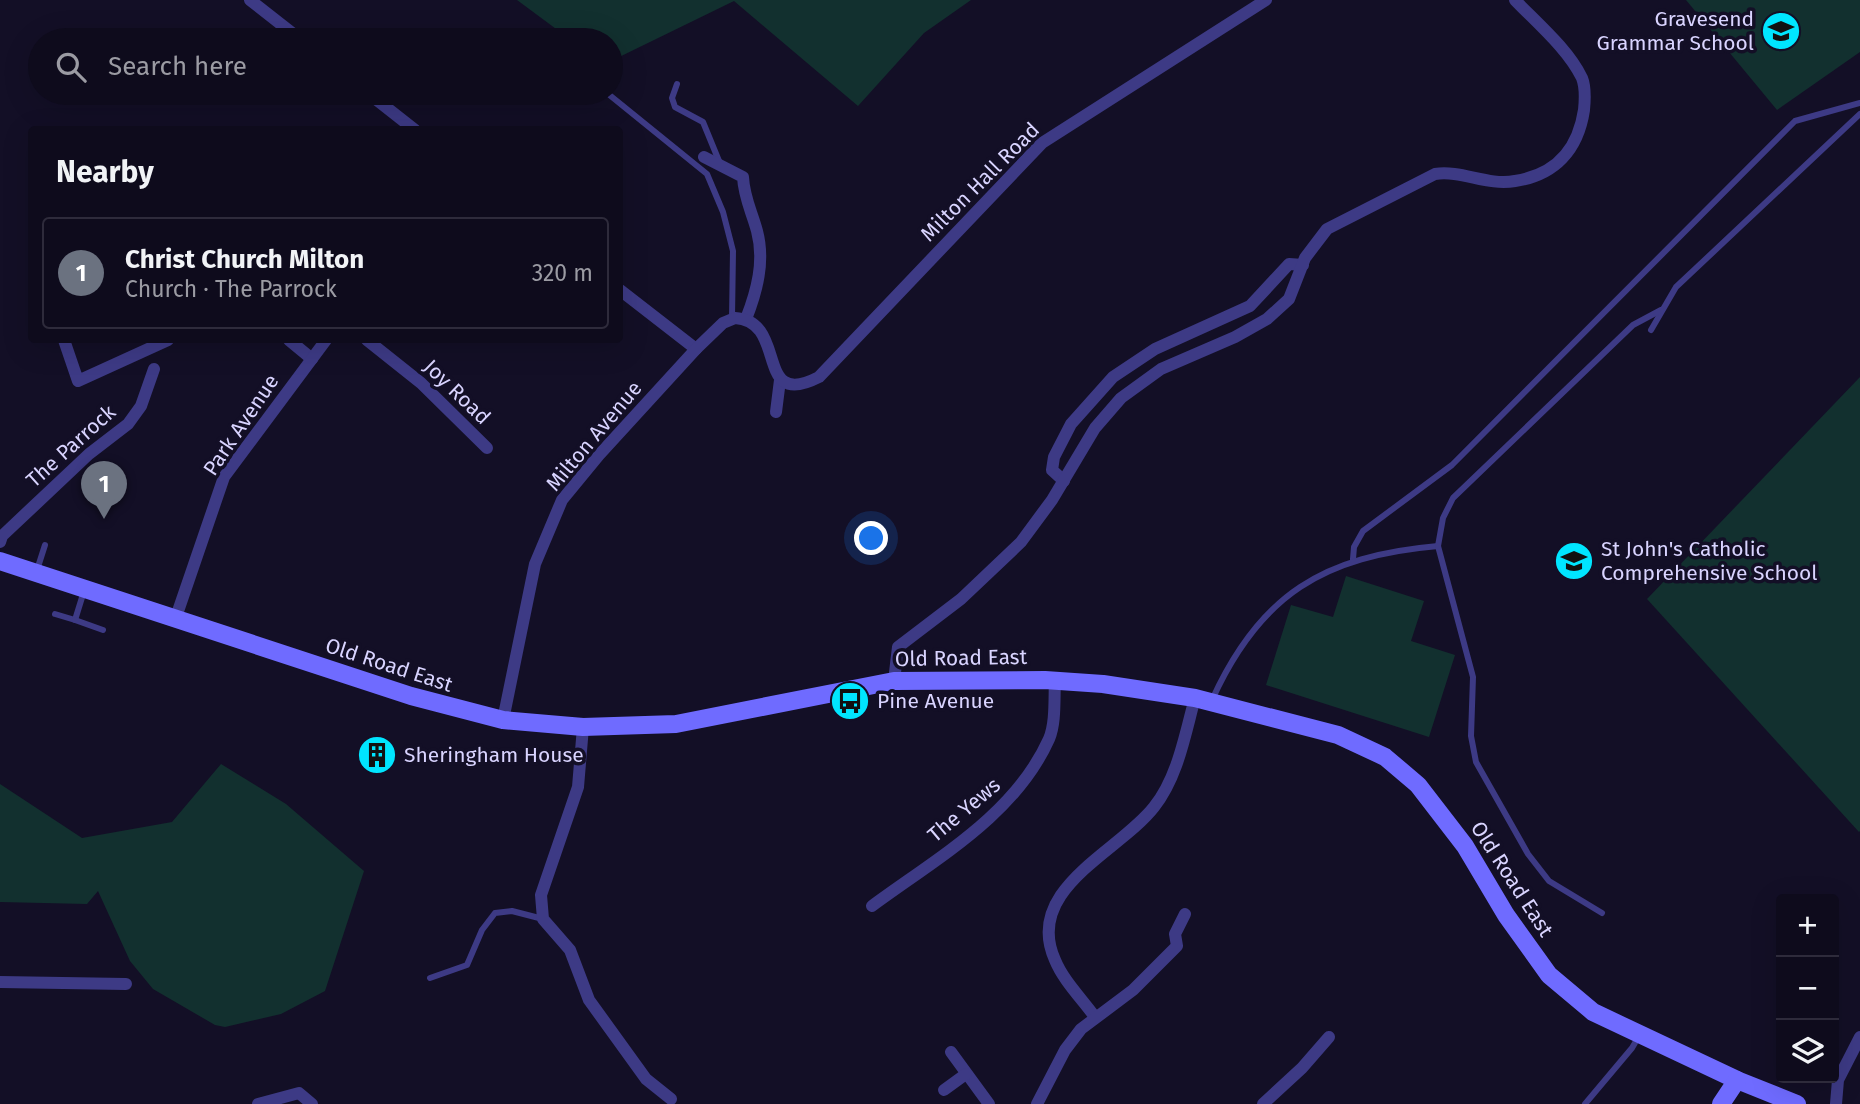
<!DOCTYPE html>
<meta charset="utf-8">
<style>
body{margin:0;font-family:"Fira Sans",sans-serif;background:#1c1929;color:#f1f3f6}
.controls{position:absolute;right:21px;bottom:21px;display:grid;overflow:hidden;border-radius:7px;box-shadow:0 7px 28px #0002}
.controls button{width:63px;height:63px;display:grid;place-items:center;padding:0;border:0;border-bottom:2px solid #2e2b3b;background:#0e0b1c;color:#f1f3f6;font:35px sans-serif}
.you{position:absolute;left:872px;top:539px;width:24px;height:24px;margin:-18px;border:5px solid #fff;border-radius:50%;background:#1a73e8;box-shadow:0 0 0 10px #1a73e833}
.badge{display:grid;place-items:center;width:46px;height:46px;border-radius:50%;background:#b45309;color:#fff;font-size:23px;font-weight:700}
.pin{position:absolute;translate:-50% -58px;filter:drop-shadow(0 2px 4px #0008)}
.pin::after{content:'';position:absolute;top:37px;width:24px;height:21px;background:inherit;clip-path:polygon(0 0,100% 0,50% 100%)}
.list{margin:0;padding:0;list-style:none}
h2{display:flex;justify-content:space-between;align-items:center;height:91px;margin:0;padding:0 28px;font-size:30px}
h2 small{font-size:23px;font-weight:400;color:#9b9ba3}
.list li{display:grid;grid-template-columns:46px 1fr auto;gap:21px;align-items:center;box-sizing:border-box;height:112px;margin:0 14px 14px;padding:0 14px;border:2px solid #2e2b3b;border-radius:7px}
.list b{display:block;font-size:26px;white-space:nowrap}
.list p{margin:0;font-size:23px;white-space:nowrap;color:#9b9ba3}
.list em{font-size:23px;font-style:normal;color:#9b9ba3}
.icon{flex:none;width:38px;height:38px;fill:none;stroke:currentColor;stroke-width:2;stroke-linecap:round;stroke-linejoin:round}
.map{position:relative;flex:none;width:1860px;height:1104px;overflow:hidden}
.search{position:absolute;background:#0e0b1c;box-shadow:0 7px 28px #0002;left:28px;top:28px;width:595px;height:77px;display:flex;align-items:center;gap:18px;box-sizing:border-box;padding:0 24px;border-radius:38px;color:#9b9ba3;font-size:26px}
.panel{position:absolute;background:#0e0b1c;box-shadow:0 7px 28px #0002;left:28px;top:126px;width:595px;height:217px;border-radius:7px}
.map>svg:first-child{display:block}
</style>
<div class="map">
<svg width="1860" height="1104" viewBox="0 0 1860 1104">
<rect width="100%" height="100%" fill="#130f26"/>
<g fill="#12302f">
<polygon points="517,0 971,0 924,33 858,106 734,1 611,61 611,40 571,40"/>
<polygon points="1686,0 1860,0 1860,52 1777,110"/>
<polygon points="1860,377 1860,831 1859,832 1647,599"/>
<polygon points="1346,576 1424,601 1411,641 1455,655 1429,737 1266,685 1291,605 1333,617"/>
<polygon points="221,764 286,804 364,871 325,991 281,1014 225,1027 215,1025 153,989 130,961 98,891 87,904 0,902 0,784 82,838 172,822"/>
</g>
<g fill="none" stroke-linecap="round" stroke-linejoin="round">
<g stroke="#3d3a85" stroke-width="6">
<polyline points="535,37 539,40"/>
<polyline points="677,84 672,98 675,107 703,122 719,161"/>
<polyline points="607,93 707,174 723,212 733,251 732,318"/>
<polyline points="1651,330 1676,287 1860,114"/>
<polyline points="1353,559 1354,547 1363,531 1452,465 1795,121 1860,103"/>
<polyline points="37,570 45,545"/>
<polyline points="55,614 75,620 84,591"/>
<polyline points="75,620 103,630"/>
<path d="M1212 700C1260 594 1324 556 1438 546"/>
<polyline points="1602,913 1549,881 1528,854 1476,762 1471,736 1473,677 1438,546 1443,518 1453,498 1633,325 1661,310"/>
<polyline points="430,978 467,965 482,930 495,913 512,911 543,919"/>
<polyline points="1585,1104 1632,1048 1639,1036"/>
</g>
<g stroke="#3d3a85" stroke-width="12">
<polyline points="250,0 301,40"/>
<polyline points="368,93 415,130"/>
<path d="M704 157 743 177C744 198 752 212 757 231 765 261 757 291 746 319"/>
<polyline points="620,290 696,349"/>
<polyline points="64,340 78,381 168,340"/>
<polyline points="289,340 312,359"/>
<polyline points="367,340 421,383 487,448"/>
<polyline points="776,412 780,380"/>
<polyline points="1064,481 1052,470 1054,457 1071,424 1113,377 1155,349 1250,306 1289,264 1303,265"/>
<polyline points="0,542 2,536 89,454 128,424 141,406 154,369"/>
<polyline points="175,620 224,477 326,340"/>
<path d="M894 681 898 647 961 599 1021 542 1052 500 1095 428 1121 398 1161 369 1235 337 1267 319 1289 299 1305 258 1327 229 1435 174C1462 170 1487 186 1515 181 1555 175 1578 150 1584 110 1585 100 1586 88 1582 78 1568 49 1537 23 1515 0"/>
<path d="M503 720 535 564 562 500 599 455 696 349 723 323 735 318C789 321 753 411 819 377L1042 143 1266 0"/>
<polyline points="583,727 578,787 541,895 543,919 570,950 589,1000 646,1079 671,1099"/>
<path d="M872 906C937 858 1015 815 1049 739 1056 723 1054 698 1055 680"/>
<polyline points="0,982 126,984"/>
<path d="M1095 1017C1082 999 1063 980 1055 960 1023 889 1119 852 1154 807 1178 777 1185 734 1195 698"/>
<polyline points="951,1052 989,1104"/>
<polyline points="944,1090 966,1074"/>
<polyline points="258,1104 299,1093 312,1104"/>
<polyline points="1037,1104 1065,1050 1081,1029 1133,990 1177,946 1175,934 1185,914"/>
<polyline points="1263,1104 1302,1068 1329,1037"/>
<polyline points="1836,1104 1838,1080 1860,1037"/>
</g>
<g stroke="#6f6bff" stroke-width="18">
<polyline points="0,561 411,696 503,720 583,727 676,724 894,681 1045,680 1103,684 1195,698 1338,735 1385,757 1418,785 1465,846 1506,915 1549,975 1593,1012 1737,1080 1797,1104"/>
<polyline points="1721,1104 1737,1080"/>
</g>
</g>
<defs>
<g id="school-disc" transform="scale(2.0125)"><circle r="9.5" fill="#00e5ff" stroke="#130f26"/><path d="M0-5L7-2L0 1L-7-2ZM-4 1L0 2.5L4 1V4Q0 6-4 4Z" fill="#111"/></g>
<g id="bus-disc" transform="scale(2.0125)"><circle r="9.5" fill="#00e5ff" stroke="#130f26"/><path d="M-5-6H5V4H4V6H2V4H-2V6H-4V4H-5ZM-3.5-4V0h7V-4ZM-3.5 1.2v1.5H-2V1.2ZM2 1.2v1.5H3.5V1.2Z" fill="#111"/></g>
<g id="building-disc" transform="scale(2.0125)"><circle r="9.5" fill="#00e5ff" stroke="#130f26"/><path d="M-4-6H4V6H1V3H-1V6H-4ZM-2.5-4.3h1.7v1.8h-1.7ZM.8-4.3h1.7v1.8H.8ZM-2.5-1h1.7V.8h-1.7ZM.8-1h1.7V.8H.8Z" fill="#111"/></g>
</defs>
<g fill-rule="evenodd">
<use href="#school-disc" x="1781" y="31"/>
<use href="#school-disc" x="1574" y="561"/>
<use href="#bus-disc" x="850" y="701"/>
<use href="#building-disc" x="377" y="755"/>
</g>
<g text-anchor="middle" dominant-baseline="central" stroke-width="7" stroke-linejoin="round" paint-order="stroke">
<g font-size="21" fill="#d9d4ff" stroke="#130f26" text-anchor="start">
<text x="1754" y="19" text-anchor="end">Gravesend<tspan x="1754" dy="24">Grammar School</tspan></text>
<text x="1601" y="549">St John's Catholic<tspan x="1601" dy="24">Comprehensive School</tspan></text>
<text x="877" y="701">Pine Avenue</text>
<text x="404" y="755">Sheringham House</text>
</g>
<g font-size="21" fill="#d9d4ff" stroke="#130f26">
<text transform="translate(980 182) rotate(-45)">Milton Hall Road</text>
<text transform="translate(457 392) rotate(44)">Joy Road</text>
<text transform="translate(241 425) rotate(-56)">Park Avenue</text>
<text transform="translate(594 436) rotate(-50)">Milton Avenue</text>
<text transform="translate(71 446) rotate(-42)">The Parrock</text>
<text transform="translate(961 658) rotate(-1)">Old Road East</text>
<text transform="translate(389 665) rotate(18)">Old Road East</text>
<text transform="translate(964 810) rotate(-40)">The Yews</text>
<text transform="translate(1512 879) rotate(57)">Old Road East</text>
</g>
</g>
</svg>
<div class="controls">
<button>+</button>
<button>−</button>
<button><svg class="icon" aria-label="layers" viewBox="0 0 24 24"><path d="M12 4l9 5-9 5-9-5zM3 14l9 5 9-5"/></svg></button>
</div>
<div class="you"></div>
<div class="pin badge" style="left:104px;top:519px;background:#6b7280">1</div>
<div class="search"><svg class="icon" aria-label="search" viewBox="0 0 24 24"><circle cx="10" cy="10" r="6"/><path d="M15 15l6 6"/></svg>Search here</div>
<section class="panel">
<h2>Nearby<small></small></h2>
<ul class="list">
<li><span class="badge" style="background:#6b7280">1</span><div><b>Christ Church Milton</b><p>Church · The Parrock</p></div><em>320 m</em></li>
</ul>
</section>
</div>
